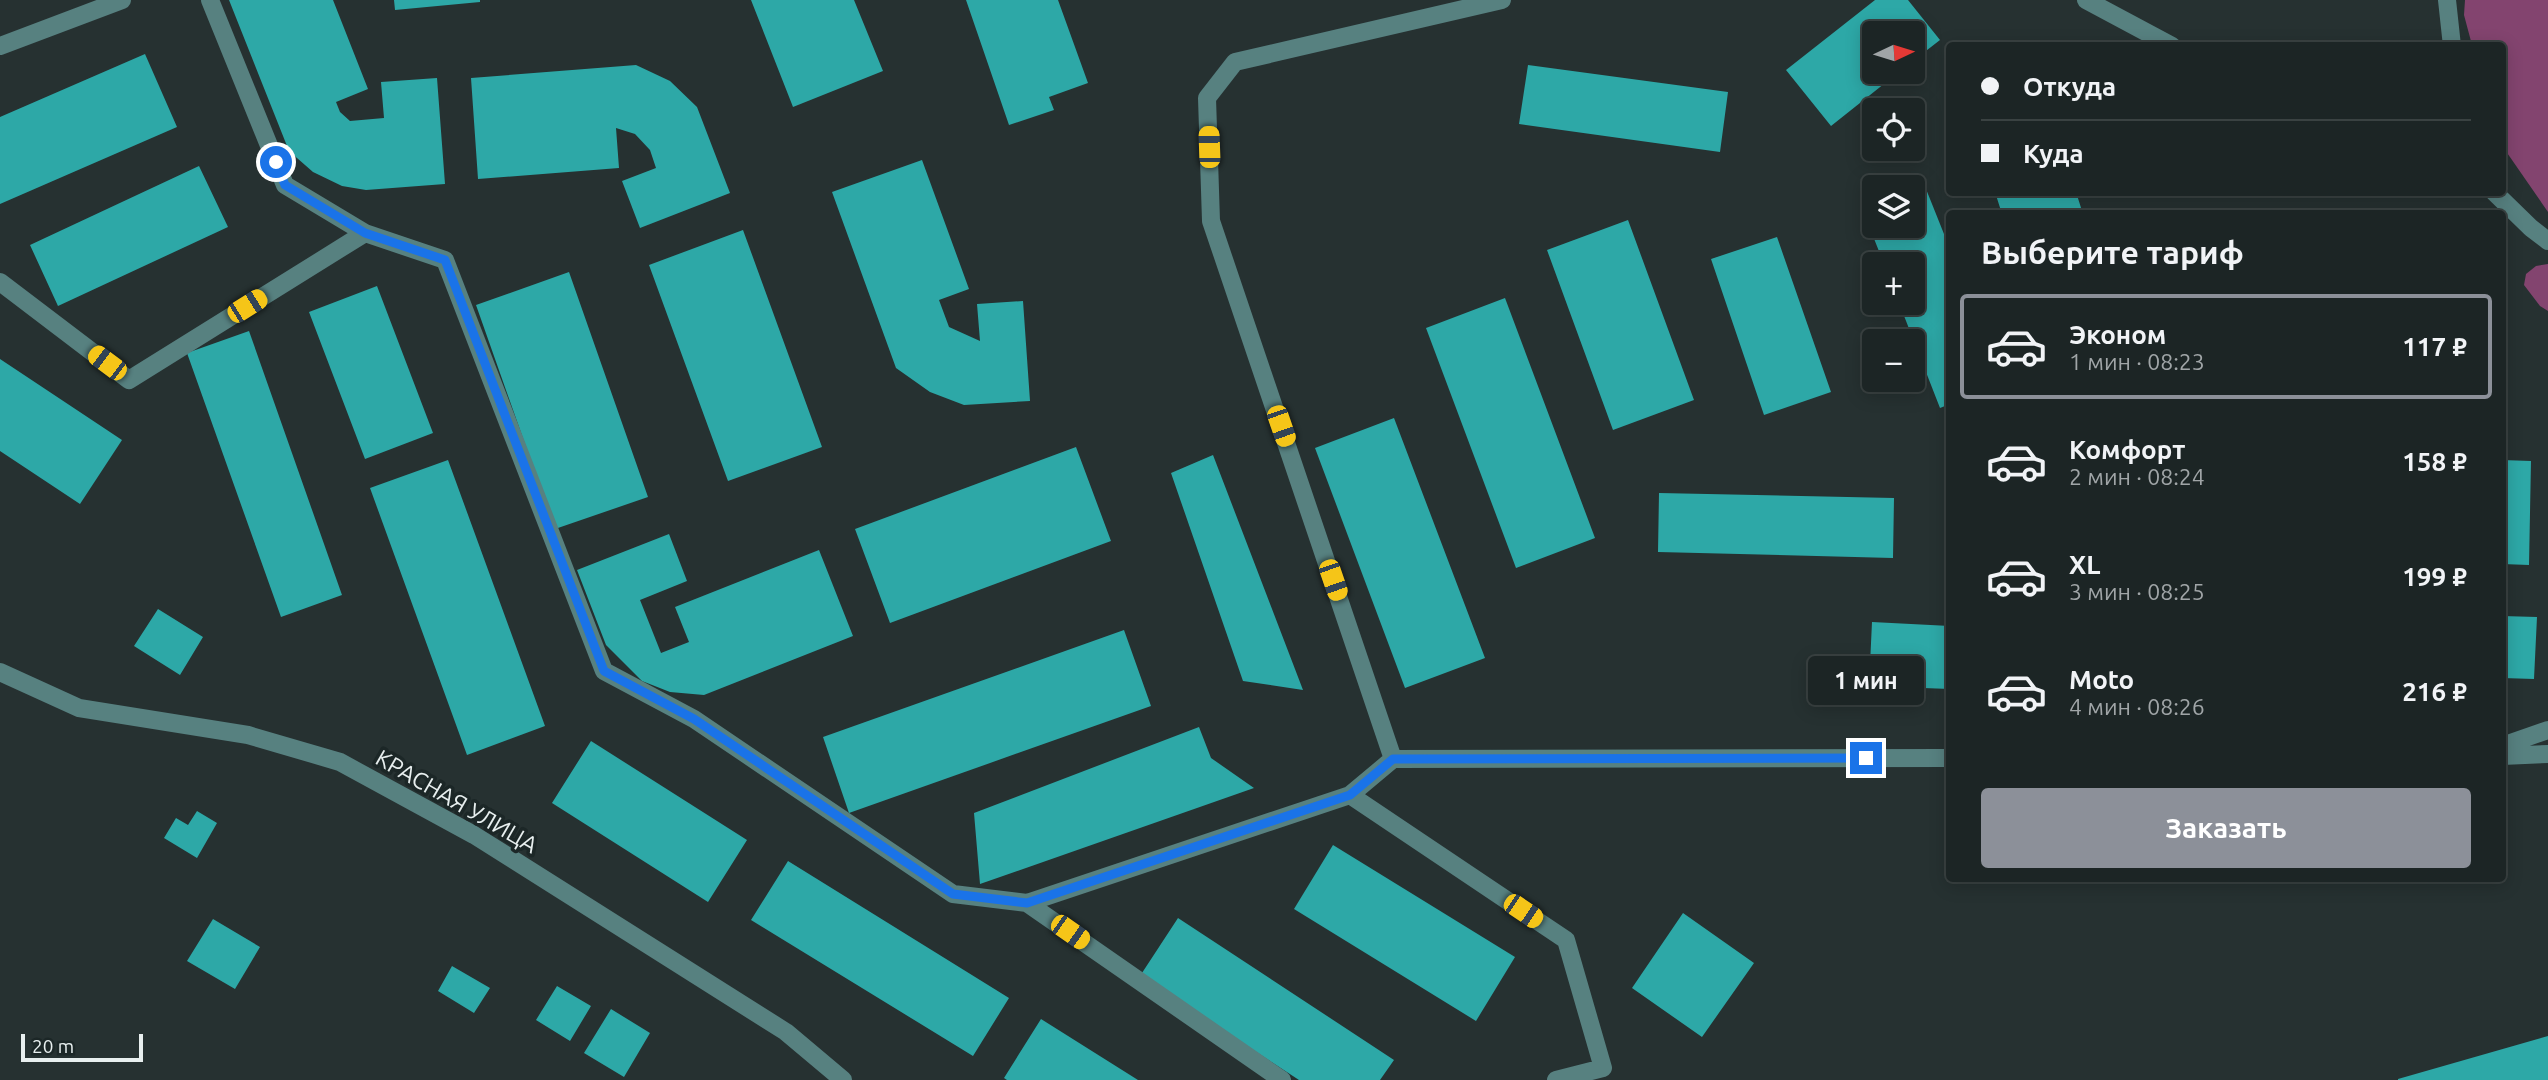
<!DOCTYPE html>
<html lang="ru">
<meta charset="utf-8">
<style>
body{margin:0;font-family:Ubuntu,sans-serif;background:#252d2d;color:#f1f3f6;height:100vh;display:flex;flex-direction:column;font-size:26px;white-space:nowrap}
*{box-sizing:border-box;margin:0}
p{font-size:23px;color:#a0a5a7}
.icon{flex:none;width:38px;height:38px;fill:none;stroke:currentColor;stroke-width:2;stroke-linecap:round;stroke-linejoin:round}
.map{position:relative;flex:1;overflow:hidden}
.details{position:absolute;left:1946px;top:210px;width:560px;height:672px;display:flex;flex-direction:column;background:#1c2525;border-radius:7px;box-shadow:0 4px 18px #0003,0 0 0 2px #3a4242}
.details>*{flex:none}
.guide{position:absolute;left:1946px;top:42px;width:560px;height:154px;border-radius:7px;box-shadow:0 4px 18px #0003,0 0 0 2px #3a4242;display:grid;align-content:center;height:154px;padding:0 35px;background:#1c2525}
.needle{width:46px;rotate:86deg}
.tools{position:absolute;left:1862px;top:21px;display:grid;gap:14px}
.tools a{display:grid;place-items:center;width:63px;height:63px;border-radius:7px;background:#1c2525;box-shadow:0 4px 18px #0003,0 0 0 2px #3a4242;font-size:35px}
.scale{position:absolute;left:21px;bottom:18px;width:122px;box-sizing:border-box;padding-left:7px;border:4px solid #e8efef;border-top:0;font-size:19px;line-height:24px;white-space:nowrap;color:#e8efef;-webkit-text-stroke:5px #1c2727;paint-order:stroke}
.end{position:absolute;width:32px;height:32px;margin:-16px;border:9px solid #1a73e8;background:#fff;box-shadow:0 0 0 4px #fff}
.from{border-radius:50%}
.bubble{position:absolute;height:49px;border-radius:7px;background:#1c2525;box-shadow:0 4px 18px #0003,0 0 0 2px #3a4242;font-size:23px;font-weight:700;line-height:49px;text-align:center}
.car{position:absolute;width:21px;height:42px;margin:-21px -10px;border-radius:9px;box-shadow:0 0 5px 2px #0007;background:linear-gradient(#f5c518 24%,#345 0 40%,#f5c518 0 76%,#345 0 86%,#f5c518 0)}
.guide b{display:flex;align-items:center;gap:24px;height:66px;font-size:26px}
.guide b+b{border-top:2px solid #3a4242}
.guide i{width:18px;height:18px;background:#f1f3f6}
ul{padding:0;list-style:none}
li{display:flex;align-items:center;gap:21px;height:105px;margin:0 14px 10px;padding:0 21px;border:4px solid transparent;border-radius:7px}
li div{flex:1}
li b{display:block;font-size:26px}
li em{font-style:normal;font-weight:700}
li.selected{border-color:#8c9099}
li>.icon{width:63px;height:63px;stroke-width:1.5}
h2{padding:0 35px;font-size:32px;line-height:84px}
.button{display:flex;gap:14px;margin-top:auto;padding:14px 35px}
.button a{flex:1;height:80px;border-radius:7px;background:#8c9099;color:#fff;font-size:28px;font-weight:700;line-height:80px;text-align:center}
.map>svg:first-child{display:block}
.forest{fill:#83446f}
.building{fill:#2da8a7}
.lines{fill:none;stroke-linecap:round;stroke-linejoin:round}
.minor{stroke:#578180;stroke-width:18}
.route{stroke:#1a73e8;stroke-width:9}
.labels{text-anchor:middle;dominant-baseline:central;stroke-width:7;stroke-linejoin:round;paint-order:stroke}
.street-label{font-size:23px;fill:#e8efef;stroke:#1c2727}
</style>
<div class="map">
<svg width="2548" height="1080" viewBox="0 0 2548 1080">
<rect width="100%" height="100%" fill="#263131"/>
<path class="forest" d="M2465 0H2548V212L2503 147 2502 46 2472 45 2464 15Z
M2548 264V311L2540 306 2524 285 2526 274 2536 266Z"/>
<path class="building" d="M229 0H333L368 89 336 102 340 112 350 121 384 118 381 82 437 78 445 184 366 190 342 186 313 172 289 151Z
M394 0H480V2L395 10Z
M751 0H854L883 71 793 107Z
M966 0H1058L1088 83 1049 97 1054 110 1009 125Z
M1875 0H1908L1940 40 1913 61V33H1874V72H1899L1831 126 1786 70Z
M145 54 177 127 0 204V117Z
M636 65 670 81 697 107 730 193 640 228 622 181 656 168 650 150 635 134 616 128 619 168 478 179 471 78Z
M1528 65 1728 92 1720 152 1519 124Z
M922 160 969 289 939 300 949 327 980 341 977 304 1023 301 1030 401 964 405 930 392 896 368 832 192Z
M199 166 228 227 58 306 30 245Z
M1922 179 1950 249V404L1940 408 1899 303H1913V264H1884L1860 203 1874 197V226H1913V187H1901Z
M1995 192H2076L2083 214H2002Z
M1628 220 1694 400 1613 430 1547 250Z
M743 230 822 447 728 481 649 265Z
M1777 237 1831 392 1764 415 1711 259Z
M569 272 648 497 555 529 476 305Z
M377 286 433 433 365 459 309 312Z
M1505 298 1595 538 1516 568 1426 328Z
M249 331 342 595 281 617 187 353Z
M0 359 122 440 80 504 0 451Z
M1394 418 1485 658 1405 688 1315 448Z
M1076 447 1111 541 890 623 855 529Z
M1213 455 1303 690 1243 681 1171 473Z
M448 460 545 726 467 755 370 488Z
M2502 460 2531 461 2529 565 2502 564Z
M1659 493 1894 498 1893 558 1658 552Z
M669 534 687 581 640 600 661 653 689 642 675 607 819 550 853 636 704 695 670 692 642 681 606 645 577 570Z
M158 609 203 637 180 675 134 646Z
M2502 616 2537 617 2534 679 2502 678Z
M1872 622 1950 626V689L1869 686Z
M1124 630 1151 706 849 813 823 737Z
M1199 727 1211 758 1254 788 980 884 974 813Z
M591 741 747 840 708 902 552 803Z
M197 811 217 823 197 858 164 838 176 818 188 825Z
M1333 845 1515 957 1476 1021 1294 909Z
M788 861 1009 998 973 1056 751 920Z
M1683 913 1754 963 1702 1037 1632 988Z
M1178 918 1394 1060 1380 1080H1299L1140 976Z
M213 919 260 947 235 989 187 961Z
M452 966 490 988 474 1013 438 991Z
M557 986 591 1006 570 1041 536 1020Z
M611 1009 650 1033 624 1077 584 1053Z
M1041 1019 1138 1080H1007L1004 1078Z
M2548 1036V1080H2398V1079Z"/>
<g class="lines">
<path class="minor" d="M210 0 285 185 365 233 445 260 604 671 694 719 953 894 1027 903 1350 795 1393 759 1211 221 1207 98 1235 62 1502 0
M2086 0 2172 46
M2447 0 2452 46
M0 46 122 0
M2494 192 2531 228 2548 241
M0 282 129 380 365 233
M0 672 79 708 248 735 340 762 474 835 786 1032 843 1080
M2502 746 2548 730
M2502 756 2548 754
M1393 759 1950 758
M1350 795 1566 940 1603 1068 1556 1080
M1027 903 1282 1080"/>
</g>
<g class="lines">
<path class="route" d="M276 162 285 185 365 233 445 260 604 671 694 719 953 894 1027 903 1350 795 1393 759 1866 758"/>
</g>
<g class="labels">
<g class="street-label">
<text transform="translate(457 801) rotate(30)">КРАСНАЯ УЛИЦА</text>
</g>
</g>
</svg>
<div class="tools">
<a><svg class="needle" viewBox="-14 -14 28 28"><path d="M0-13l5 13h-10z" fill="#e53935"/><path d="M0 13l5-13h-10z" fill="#a0a5a7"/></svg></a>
<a><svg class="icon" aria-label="locate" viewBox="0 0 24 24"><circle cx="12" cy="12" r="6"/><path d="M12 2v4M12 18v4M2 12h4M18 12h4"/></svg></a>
<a><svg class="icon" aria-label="layers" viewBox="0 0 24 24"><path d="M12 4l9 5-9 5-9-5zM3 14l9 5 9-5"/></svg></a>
<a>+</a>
<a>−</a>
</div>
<div class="scale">20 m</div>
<i class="end from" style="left:276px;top:162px"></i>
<i class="end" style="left:1866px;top:758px"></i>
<div class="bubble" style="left:1808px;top:656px;width:116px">1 мин</div>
<i class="car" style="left:1209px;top:147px;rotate:358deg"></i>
<i class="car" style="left:247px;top:306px;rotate:58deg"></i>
<i class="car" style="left:107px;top:363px;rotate:307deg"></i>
<i class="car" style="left:1281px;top:426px;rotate:161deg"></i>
<i class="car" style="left:1333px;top:580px;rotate:161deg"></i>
<i class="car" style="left:1523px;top:911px;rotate:124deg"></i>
<i class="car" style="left:1070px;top:932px;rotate:125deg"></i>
<div class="guide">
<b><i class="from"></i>Откуда</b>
<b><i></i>Куда</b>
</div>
<section class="details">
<h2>Выберите тариф</h2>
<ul>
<li class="selected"><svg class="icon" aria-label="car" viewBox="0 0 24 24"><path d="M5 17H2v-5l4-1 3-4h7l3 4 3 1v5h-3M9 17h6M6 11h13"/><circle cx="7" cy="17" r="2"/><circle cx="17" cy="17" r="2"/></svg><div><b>Эконом</b><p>1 мин · 08:23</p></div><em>117 ₽</em></li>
<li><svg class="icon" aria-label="car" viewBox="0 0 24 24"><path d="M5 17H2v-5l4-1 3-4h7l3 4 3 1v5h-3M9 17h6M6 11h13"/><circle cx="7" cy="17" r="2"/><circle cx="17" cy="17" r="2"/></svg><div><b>Комфорт</b><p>2 мин · 08:24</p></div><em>158 ₽</em></li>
<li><svg class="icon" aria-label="car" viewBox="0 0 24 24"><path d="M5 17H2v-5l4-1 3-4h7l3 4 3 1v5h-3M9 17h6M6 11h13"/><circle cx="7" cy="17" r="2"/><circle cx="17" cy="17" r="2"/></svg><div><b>XL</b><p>3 мин · 08:25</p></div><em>199 ₽</em></li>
<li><svg class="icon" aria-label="car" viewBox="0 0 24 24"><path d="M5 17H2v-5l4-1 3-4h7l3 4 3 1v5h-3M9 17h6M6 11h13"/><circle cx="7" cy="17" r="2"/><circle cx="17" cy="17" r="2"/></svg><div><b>Moto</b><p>4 мин · 08:26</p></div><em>216 ₽</em></li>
</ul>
<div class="button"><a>Заказать</a></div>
</section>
</div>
